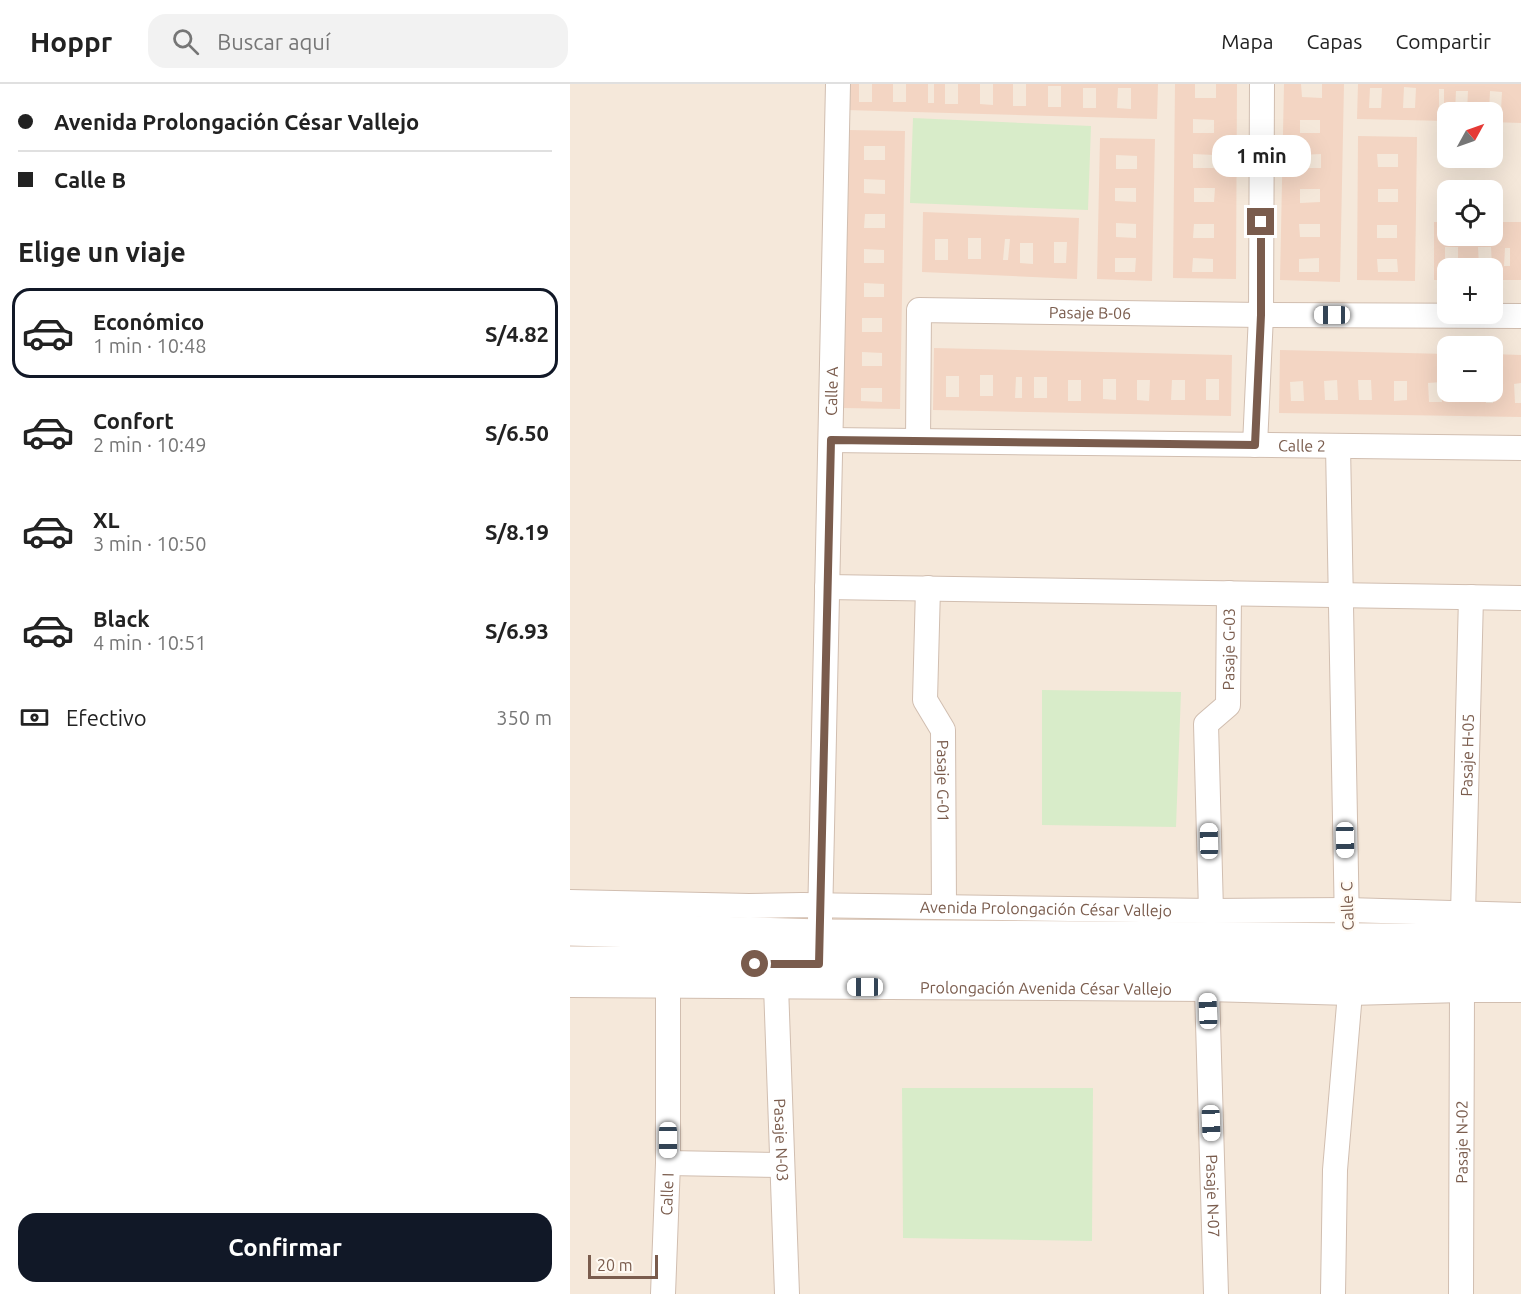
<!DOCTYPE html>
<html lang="es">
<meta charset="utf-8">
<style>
body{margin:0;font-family:Ubuntu,sans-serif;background:#f2f2f2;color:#222;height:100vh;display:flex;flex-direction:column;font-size:22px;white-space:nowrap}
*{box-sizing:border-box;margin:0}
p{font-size:20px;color:#767676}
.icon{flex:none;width:33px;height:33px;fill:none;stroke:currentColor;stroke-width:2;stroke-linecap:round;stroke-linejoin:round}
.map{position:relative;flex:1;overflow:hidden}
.sheet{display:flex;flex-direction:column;background:#fff;width:570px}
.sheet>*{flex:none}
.banner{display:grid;align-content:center;height:132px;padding:0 18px;background:#fff}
.needle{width:39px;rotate:50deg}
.fabs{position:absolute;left:867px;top:18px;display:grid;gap:12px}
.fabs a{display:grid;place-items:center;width:66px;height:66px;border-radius:12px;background:#fff;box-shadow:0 6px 24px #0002;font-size:30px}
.scale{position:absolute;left:18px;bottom:15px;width:70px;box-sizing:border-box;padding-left:6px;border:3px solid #7a5c4d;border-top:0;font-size:16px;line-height:21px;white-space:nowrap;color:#7a5c4d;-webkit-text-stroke:4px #fffaf3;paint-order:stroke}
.end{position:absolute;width:27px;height:27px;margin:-14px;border:8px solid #7a5c4d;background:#fff;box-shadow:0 0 0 3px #fff}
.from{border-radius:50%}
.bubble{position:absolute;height:42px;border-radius:18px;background:#fff;box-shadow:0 6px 24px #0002;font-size:20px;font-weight:700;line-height:42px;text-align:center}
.car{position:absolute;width:18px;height:36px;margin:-18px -9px;border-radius:8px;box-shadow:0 0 4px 2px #0007;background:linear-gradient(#fff 24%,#345 0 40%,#fff 0 76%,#345 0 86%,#fff 0)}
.banner b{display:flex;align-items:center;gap:21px;height:57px;font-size:22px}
.banner b+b{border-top:2px solid #e0e0e0}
.banner i{width:15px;height:15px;background:#222}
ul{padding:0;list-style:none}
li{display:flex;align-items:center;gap:18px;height:90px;margin:0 12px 9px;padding:0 6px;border:3px solid transparent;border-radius:18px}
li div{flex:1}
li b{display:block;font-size:22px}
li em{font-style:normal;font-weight:700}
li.current{border-color:#111827}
li>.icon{width:54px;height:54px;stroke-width:1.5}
h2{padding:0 18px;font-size:27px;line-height:72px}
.pay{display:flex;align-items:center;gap:15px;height:66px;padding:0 18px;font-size:22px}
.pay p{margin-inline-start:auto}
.primary-button{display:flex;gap:12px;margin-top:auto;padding:12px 18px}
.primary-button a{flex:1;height:69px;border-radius:18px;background:#111827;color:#fff;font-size:24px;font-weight:700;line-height:69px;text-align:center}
header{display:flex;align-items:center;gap:36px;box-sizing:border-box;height:84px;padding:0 30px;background:#fff;border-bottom:2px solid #e0e0e0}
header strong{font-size:28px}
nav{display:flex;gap:33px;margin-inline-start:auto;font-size:21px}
.search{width:420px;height:54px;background:#f2f2f2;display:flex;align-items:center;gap:15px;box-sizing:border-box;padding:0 21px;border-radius:18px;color:#767676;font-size:22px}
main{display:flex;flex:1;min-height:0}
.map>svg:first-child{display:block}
.residential{fill:#f5e8da;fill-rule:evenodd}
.green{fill:#d8ecc9}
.building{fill:#f3d5c3;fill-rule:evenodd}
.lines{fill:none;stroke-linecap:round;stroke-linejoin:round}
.street-casing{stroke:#d1beb0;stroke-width:26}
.secondary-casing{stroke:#d6c0b0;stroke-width:35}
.street{stroke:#fff;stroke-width:24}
.secondary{stroke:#fff;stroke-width:33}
.route{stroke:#7a5c4d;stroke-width:8}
.labels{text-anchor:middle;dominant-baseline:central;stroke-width:4.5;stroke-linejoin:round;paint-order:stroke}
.street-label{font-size:16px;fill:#7a5c4d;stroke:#fffaf3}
</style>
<header>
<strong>Hoppr</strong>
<div class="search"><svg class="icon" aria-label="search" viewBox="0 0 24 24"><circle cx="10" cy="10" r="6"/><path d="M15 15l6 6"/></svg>Buscar aquí</div>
<nav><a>Mapa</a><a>Capas</a><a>Compartir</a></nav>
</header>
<main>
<section class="sheet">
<div class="banner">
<b><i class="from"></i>Avenida Prolongación César Vallejo</b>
<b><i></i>Calle B</b>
</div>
<h2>Elige un viaje</h2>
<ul>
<li class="current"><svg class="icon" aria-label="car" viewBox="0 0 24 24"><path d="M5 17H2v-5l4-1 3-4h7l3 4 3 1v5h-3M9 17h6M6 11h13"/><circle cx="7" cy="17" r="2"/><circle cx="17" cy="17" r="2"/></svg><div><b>Económico</b><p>1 min · 10:48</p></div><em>S/4.82</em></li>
<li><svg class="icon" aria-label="car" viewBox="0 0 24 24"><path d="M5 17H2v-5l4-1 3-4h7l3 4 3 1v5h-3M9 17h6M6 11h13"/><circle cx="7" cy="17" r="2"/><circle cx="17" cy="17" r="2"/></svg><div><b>Confort</b><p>2 min · 10:49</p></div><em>S/6.50</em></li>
<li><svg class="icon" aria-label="car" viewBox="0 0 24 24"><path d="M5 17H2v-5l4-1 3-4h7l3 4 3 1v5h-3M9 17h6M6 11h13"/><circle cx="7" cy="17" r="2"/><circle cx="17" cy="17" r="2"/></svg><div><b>XL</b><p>3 min · 10:50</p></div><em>S/8.19</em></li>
<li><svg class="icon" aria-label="car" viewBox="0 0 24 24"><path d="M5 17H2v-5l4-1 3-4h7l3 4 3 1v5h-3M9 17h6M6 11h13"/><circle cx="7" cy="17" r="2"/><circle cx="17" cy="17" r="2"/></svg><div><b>Black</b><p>4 min · 10:51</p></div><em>S/6.93</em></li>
</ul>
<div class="pay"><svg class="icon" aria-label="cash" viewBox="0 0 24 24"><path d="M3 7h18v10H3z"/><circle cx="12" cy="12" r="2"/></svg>Efectivo<p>350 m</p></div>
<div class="primary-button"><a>Confirmar</a></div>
</section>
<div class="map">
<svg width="951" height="1210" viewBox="0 0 951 1210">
<rect width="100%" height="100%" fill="#fdf6ec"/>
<path class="residential" d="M0 0H951V1210H0ZM878 28H922V74H878ZM878 106H922V152H878ZM878 184H922V230H878ZM878 262H922V308H878Z"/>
<path class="green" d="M343 34 521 42 518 126 340 119Z
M472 606 611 608 606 743 472 741Z
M332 1004H523L522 1157 333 1154Z"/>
<path class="building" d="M277 0H289V18H302V0H323V18H336V0H358V19H364V0H375V20H388V0H410V20L423 21V0H443V22H456V0H588L587 35 276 26ZM478 2H491V23H478ZM513 4H526V24H513ZM548 4H561V25L547 24Z
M605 0H625V14H646V0H667L666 195 603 194ZM623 35 644 36V49H623ZM623 70 644 71V84H623ZM624 104H645L644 118H624ZM624 140H644V154H623ZM623 174 643 175V188H622Z
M714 0H731L732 13 752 14V0H774L770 198 710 196ZM730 36H750V49H730ZM751 70V84H730V71ZM730 105H750V118L730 119ZM729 140H750V153H730ZM749 174V188H729V175Z
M788 0H951V39L922 38V27H931L932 8 920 7 919 28H897L898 7H886L885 28H878V37L787 35ZM834 3 846 4 845 24H833ZM800 4H812L811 24H799ZM869 5H874V25H869Z
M278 46 335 47 330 325 273 324ZM294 62H315V76H294ZM294 95 315 96V110L294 109ZM295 130H315V144H294ZM294 165 314 166V179H294ZM294 199 314 200V213H294ZM292 234H312V248H292ZM292 268 312 269V282H292ZM291 304H312V318L291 317Z
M788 52 847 53 845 197 787 196ZM807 70H828V83H808ZM808 105H828V118H808ZM807 141H827V154H807ZM807 175H827L828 188H808Z
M530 54 585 55 582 197 527 195ZM546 71 567 72V85H546ZM545 104H566V118L545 117ZM546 139 566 140V154L546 153ZM545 174H566L565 188H545Z
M353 128 509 134 507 195 352 188ZM398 154H411V175H398ZM365 155H378V176H365ZM435 155H440L438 176H433ZM484 158H497L496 179H484ZM450 159H463V180L450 179Z
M864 138H878V152H922V138H951V196H922V184H878V196H864ZM875 163H888V182H875ZM908 163H921L922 182H909ZM935 164H940V182H934Z
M364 264 662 271 661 332 363 326ZM410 291H423V312H410ZM376 292H389V313H376ZM446 293H452V314H445ZM464 293H477V314H464ZM533 295H546V316L533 315ZM636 295H649V316H636ZM498 296H511V317H498ZM567 296H580L579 317 567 316ZM602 296H615V316H601Z
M710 266 878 270V308H894V318H908L907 308H915L916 319H923L922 270 951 271V299L944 300 945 319H951V333L709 329ZM767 296 768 316H755L754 297ZM788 296H801L802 316H789ZM733 297 734 317H721L720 298ZM824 297H837V316L824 317ZM871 298 872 318H859L858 299Z"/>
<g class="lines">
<g class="street-casing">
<g id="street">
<path id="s1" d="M261 356 951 364"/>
<path id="s2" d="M348 357 349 226 691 231 951 232"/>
<path d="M685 361 691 231 692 0"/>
<path d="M768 362 777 842"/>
<path d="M257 503 951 514"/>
<path id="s3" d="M358 504 355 616 373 646 374 823"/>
<path id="s4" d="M0 818 179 822 232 821 641 827 777 826 951 831"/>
<path id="s5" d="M641 827 636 640 658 621 659 509"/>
<path id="s6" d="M893 830 901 513"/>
<path id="s7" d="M250 837 268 0"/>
<path id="s8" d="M0 901 637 905 780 909 892 906H951"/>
<path id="s9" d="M206 902 217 1210"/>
<path id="s10" d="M637 905 646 1210"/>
<path d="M98 1079 212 1081"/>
<path id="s11" d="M93 1210 98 1079V902"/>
<path d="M763 1210 765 1086 780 909V892"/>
<path id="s12" d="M891 1210 892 906"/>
</g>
</g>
<g class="secondary-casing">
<path id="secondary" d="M0 845 250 852 951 857
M0 879 951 888"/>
</g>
<use href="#street" class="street"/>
<use href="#secondary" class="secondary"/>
</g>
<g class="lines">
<path class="route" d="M185 880H249L261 356 685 361 691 231V138"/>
</g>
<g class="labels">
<g class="street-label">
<text stroke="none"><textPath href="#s2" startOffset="302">Pasaje B-06</textPath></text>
<text stroke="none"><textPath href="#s7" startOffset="530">Calle A</textPath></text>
<text stroke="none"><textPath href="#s1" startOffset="471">Calle 2</textPath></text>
<text stroke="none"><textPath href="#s5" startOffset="272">Pasaje G-03</textPath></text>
<text stroke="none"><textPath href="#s6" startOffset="159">Pasaje H-05</textPath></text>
<text stroke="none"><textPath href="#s3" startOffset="198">Pasaje G-01</textPath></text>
<text transform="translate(777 822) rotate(-92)">Calle C</text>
<text stroke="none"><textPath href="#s4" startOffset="476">Avenida Prolongación César Vallejo</textPath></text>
<text stroke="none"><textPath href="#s8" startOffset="476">Prolongación Avenida César Vallejo</textPath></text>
<text stroke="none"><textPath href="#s9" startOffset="154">Pasaje N-03</textPath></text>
<text stroke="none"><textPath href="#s12" startOffset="152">Pasaje N-02</textPath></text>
<text stroke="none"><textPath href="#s11" startOffset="100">Calle I</textPath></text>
<text stroke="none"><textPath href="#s10" startOffset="207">Pasaje N-07</textPath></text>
</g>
</g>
</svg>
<div class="fabs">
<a><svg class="needle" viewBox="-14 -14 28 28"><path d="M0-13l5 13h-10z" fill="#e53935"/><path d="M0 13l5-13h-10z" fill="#767676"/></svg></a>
<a><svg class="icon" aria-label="locate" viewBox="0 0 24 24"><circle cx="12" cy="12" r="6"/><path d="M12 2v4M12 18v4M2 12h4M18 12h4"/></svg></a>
<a>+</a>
<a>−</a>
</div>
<div class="scale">20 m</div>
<i class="end from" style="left:185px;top:880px"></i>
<i class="end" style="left:691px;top:138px"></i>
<div class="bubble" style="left:642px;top:51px;width:99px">1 min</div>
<i class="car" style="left:762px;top:231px;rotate:270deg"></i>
<i class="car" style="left:775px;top:756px;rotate:179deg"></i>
<i class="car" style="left:639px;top:757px;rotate:359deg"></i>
<i class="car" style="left:295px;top:903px;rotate:270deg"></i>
<i class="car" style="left:638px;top:927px;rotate:358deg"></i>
<i class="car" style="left:641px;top:1039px;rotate:178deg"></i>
<i class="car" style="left:98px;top:1056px;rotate:180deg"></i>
</div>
</main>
